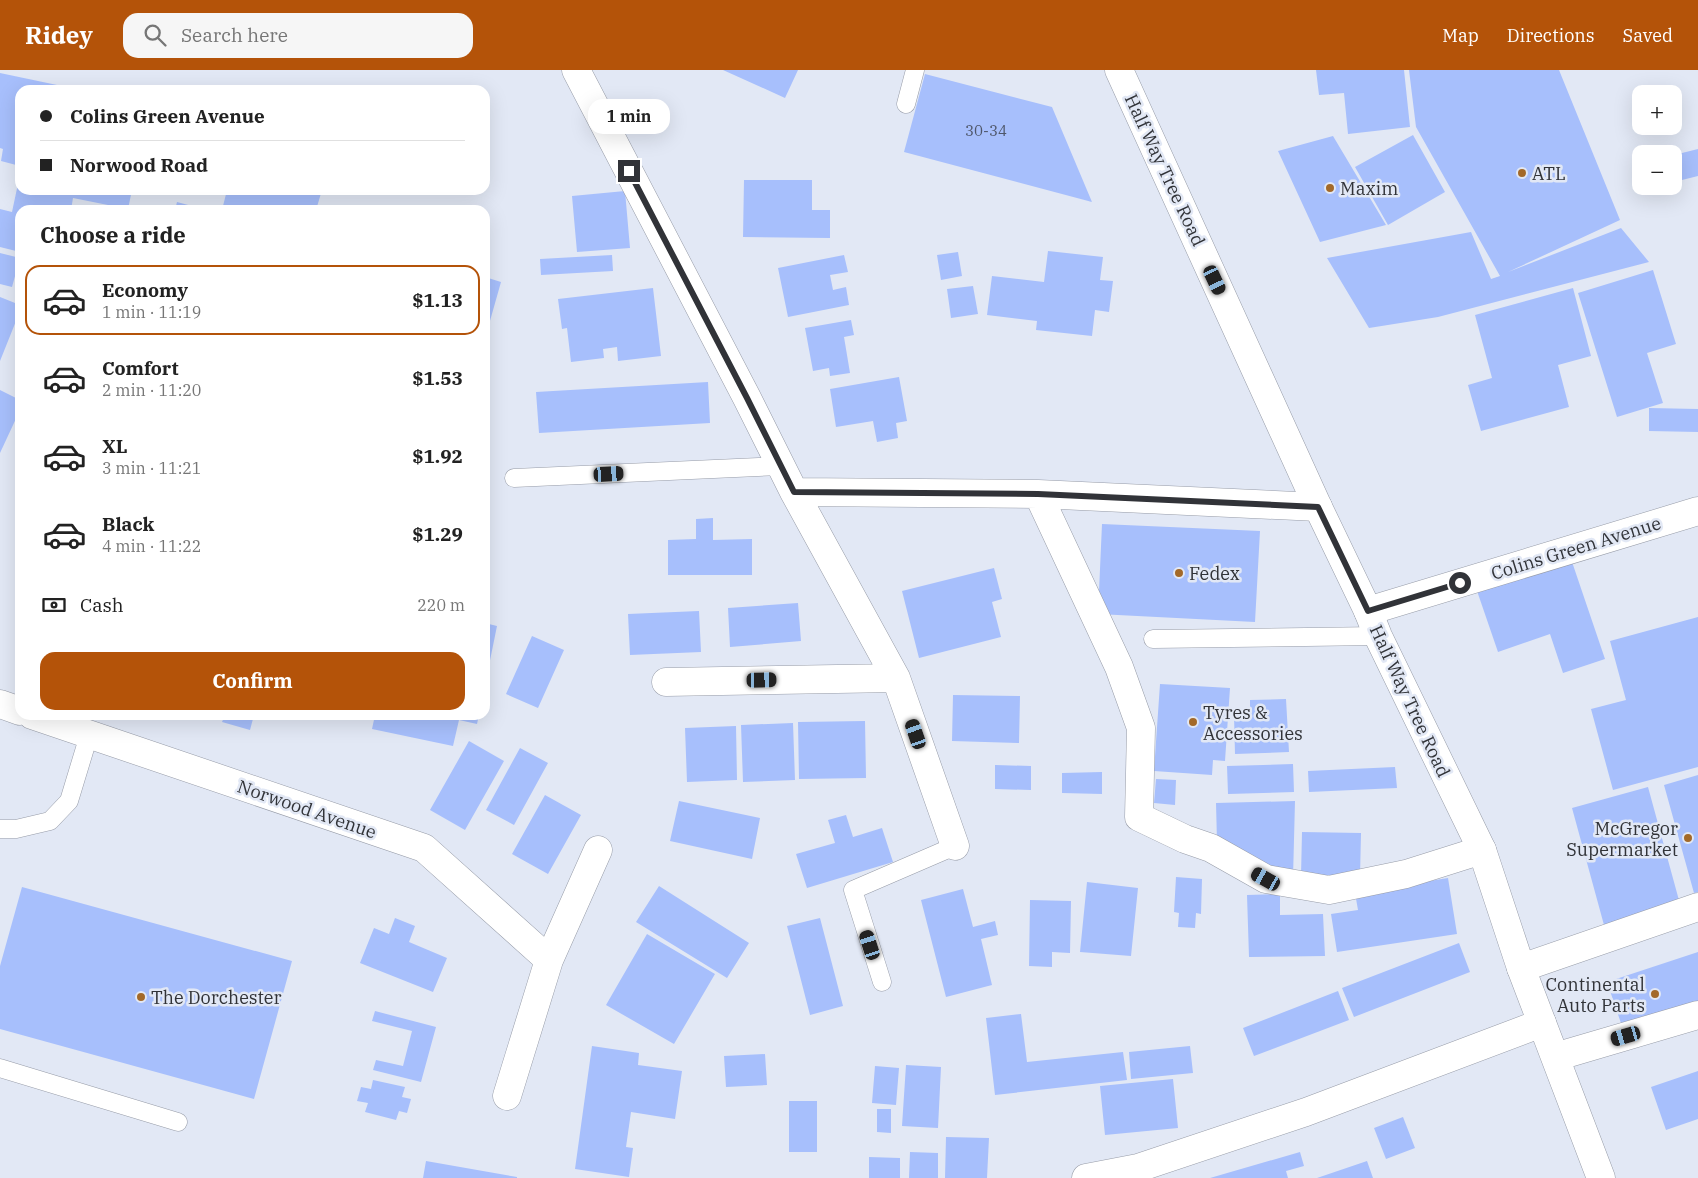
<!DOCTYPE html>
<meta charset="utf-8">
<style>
body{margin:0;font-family:"IBM Plex Serif",serif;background:#f6f6f6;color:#222;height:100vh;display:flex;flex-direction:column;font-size:19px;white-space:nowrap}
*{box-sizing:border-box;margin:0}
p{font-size:16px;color:#767676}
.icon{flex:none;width:28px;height:28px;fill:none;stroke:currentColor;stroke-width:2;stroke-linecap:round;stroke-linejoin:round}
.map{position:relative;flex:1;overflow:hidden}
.side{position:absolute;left:15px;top:135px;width:475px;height:515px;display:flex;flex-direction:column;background:#fff;border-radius:15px;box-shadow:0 5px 20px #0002}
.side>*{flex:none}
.top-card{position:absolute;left:15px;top:15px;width:475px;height:110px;border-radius:15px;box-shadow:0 5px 20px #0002;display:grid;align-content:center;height:110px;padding:0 25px;background:#fff}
.buttons{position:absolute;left:1632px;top:15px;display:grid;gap:10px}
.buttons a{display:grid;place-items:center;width:50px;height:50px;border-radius:10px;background:#fff;box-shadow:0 5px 20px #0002;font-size:25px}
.end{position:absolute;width:22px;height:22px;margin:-11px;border:6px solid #313338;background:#fff;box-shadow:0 0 0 2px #fff}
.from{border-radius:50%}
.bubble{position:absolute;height:35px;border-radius:15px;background:#fff;box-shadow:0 5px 20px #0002;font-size:16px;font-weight:700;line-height:35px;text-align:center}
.car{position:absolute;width:15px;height:30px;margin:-15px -8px;border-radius:6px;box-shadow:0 0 4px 1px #0007;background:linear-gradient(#222 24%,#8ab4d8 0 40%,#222 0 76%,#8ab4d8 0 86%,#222 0)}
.top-card b{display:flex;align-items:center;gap:18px;height:48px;font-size:19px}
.top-card b+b{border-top:1px solid #e0e0e0}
.top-card i{width:12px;height:12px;background:#222}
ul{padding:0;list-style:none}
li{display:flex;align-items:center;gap:15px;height:70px;margin:0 10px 8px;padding:0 15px;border:2px solid transparent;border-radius:15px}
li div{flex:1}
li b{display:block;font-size:19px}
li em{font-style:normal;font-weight:700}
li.active{border-color:#b45309}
li>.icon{width:45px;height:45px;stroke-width:1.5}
h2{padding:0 25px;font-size:22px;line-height:60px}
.pay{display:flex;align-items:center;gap:12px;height:55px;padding:0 25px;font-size:19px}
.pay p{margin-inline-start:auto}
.primary-button{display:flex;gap:10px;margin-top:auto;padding:10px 25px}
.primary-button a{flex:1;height:58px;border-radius:15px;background:#b45309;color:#fff;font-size:20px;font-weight:700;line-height:58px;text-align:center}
header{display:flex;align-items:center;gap:30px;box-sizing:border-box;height:70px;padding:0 25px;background:#b45309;color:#fff}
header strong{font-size:24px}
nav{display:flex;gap:28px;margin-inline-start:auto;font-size:18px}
.search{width:350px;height:45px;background:#f6f6f6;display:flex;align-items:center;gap:12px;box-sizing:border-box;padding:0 18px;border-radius:15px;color:#767676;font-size:19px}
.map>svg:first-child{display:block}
.building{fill:#a7bffc}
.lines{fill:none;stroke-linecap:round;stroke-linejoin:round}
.lane-casing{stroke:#979ca8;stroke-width:19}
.street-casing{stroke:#979ca8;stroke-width:29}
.secondary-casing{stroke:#979ca8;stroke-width:29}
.lane{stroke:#fff;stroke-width:18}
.street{stroke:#fff;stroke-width:28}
.secondary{stroke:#fff;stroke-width:28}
.route{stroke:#313338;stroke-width:6}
.poi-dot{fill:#a36929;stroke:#e2e8f5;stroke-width:2}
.labels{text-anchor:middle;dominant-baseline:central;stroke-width:5;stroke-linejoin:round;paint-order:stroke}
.number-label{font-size:15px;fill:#4e5669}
.street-label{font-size:18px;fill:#313338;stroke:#e2e8f5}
.poi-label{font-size:18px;fill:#313338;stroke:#e2e8f5;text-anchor:start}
</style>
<header>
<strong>Ridey</strong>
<div class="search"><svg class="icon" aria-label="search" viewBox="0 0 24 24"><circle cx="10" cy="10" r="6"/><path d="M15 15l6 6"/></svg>Search here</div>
<nav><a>Map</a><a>Directions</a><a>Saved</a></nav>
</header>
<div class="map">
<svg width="1698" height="1108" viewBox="0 0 1698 1108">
<rect width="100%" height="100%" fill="#e2e8f5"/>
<path class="building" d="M723 0H798L785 28Z
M1316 0H1404L1410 57 1348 64 1344 23 1319 25Z
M1409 0H1559L1620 150 1508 202 1621 158 1649 192 1438 247 1369 258 1327 188 1471 162 1491 209 1500 206 1416 57Z
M0 3 76 19 20 20V96L1 91 3 79 0 78Z
M925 4 1052 37 1092 132 904 82Z
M1413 65 1445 122 1388 155 1355 97Z
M1333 66 1386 155 1320 172 1278 81Z
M1698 79V106L1674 112V85Z
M19 109 20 120H132L128 139 73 128 71 140H20V182L0 177V139L12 142Z
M744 110H812V140H830V168L743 167Z
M227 120H322L316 140H222Z
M625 121 630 178 577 182 572 126Z
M177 132 203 139V140H175Z
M1048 181 1103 187 1100 210 1113 211 1109 242 1095 240 1092 266 1036 260 1037 251 987 245 992 206 1044 212Z
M958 182 962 206 941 210 937 185Z
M0 183 20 188 12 217 0 214Z
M612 185 613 201 541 205 540 189Z
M844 185 848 202 830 205 833 220 846 217 849 235 788 247 778 198Z
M1653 200 1676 274 1647 283 1663 333 1617 347 1578 223Z
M485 207 501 212 486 265H485Z
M973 216 978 244 951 248 947 219Z
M653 218 661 286 618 291 617 277 603 279 604 288 571 292 567 258 562 259 558 229Z
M1573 218 1591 286 1558 295 1569 337 1481 361 1468 315 1492 308 1475 245Z
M0 227 20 235V241L0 291Z
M851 250 854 265 844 267 850 303 830 306 829 298 813 301 805 258Z
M899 307 907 351 896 353 898 368 877 372 873 351 836 357 830 319Z
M708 312 710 353 539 363 536 322Z
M0 320 20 330V340L0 383Z
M1649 338 1698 339V362L1649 361Z
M713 448V470L752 469V505H668V470L696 469V449Z
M1102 454 1260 461 1255 552 1098 544Z
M1570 486 1605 589 1563 603 1550 564 1498 582 1476 518Z
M485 491H487V538H485Z
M994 498 1002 529 992 532 1001 567 919 588 902 521Z
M798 533 801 571 730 577 728 538Z
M699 541 701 582 630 585 628 544Z
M1698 547V697L1613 720 1591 639 1626 630 1610 571Z
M485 553 497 556 486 610H485Z
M532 566 564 580 538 638 506 624Z
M1160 614 1230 618 1225 691 1213 690 1212 705 1154 701Z
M953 625 1020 626 1019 673 952 671Z
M1286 629 1289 682 1235 684 1234 645 1250 644V630Z
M225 645H254L250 660 222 652Z
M375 645H479L477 654 459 650 453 676 372 659Z
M865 651 866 708 799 709 798 652Z
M793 653 795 710 743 712 741 655Z
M736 656 737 710 687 712 685 658Z
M469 671 504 691 465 760 430 740Z
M520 678 548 693 514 755 486 740Z
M1293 694 1294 722 1228 724 1227 696Z
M995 695 1031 696V720L995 719Z
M1395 697 1397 718 1309 722 1308 701Z
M1102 702V724L1062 723V703Z
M1698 705V822L1694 823 1664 715Z
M1156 709 1176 710 1175 735 1154 733Z
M1648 717 1680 834 1604 855 1572 738Z
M545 725 581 745 548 804 512 784Z
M679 731 760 748 752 789 670 771Z
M1295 731 1293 808 1217 772 1216 733Z
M846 745 853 767 882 758 893 792 807 818 796 784 835 773 828 750Z
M1302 762 1361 763 1360 807 1301 806Z
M1176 807 1202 809 1201 844 1196 843 1195 858 1178 857 1179 843 1174 842Z
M1448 808 1457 864 1337 882 1331 844 1358 840 1355 823Z
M1087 812 1138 818 1131 886 1080 882Z
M659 816 749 873 727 908 636 852Z
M22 817 292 891 254 1029 0 959V896Z
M963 819 973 857 995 851 998 865 981 869 992 915 946 927 921 830Z
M1280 824V845L1323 844 1325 886 1249 887 1247 825Z
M1030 830 1071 831 1070 883 1052 882V897L1029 896Z
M395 848 415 856 409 872 447 888 433 922 360 893 374 858 389 864Z
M820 848 843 936 810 945 787 856Z
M647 864 715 904 674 974 606 935Z
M1459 873 1470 902 1354 947 1342 918Z
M1698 882V937L1624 962 1607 912Z
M1338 921 1349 950 1254 986 1243 958Z
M375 941 436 957 421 1012 373 1000 376 990 403 996 412 961 372 951Z
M1021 944 1027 992 1123 982 1127 1010 995 1025 986 948Z
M592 976 639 983 638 995 682 1001 675 1049 631 1042 626 1077 633 1078 629 1107 575 1099Z
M1190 976 1193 1003 1131 1009 1129 982Z
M765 984 767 1015 726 1017 724 986Z
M906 995 941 997 938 1058 902 1056Z
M875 996 899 998 896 1035 872 1033Z
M1698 1001V1049L1666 1060 1651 1017Z
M1173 1009 1178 1058 1105 1065 1100 1016Z
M373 1010 405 1017 402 1027 411 1029 407 1043 399 1041 396 1050 365 1042 368 1033 357 1031 361 1017 371 1019Z
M789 1031H817V1082H789Z
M877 1039H891V1063L877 1062Z
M1403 1047 1415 1078 1386 1089 1374 1058Z
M946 1067 989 1068 987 1108H945Z
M910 1082 938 1083V1108H909Z
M1300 1082 1304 1096 1286 1101 1288 1108H1210Z
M869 1087 900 1088V1108H869Z
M426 1091 517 1107V1108H423Z
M1367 1091 1373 1108H1317Z"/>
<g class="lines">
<g class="lane-casing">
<path id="lane" d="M906 34 915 0
M514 408 781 396
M1153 569 1378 566
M0 759H16L50 751 69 731 89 665
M882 912 853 820 955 776
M0 998 178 1052"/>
</g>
<g class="street-casing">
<path id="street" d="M576 0 747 328 794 422 896 608 955 776
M794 422 1038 424 1318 437
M1038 424 1119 597 1141 658 1139 747 1185 769 1211 778 1266 809 1329 820 1406 804 1482 780
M1368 541 1698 441
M666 612 896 608
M0 634 20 641
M32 645 424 778 549 890
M1521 898 1698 837
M507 1026 549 890 598 780
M1086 1108 1138 1098 1306 1042 1542 953"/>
</g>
<g class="secondary-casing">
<path id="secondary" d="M1119 0 1318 437 1368 541 1378 566 1482 780 1521 898 1601 1108
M1555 987 1698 945"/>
</g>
<use href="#lane" class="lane"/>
<use href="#street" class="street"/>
<use href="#secondary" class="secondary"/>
</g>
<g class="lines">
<path class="route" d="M629 101 747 328 794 422 1038 424 1318 437 1368 541 1460 513"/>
</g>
<g class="poi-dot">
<circle cx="1522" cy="103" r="5"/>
<circle cx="1330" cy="118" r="5"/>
<circle cx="1179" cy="503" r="5"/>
<circle cx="1193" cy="652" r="5"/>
<circle cx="1688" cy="768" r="5"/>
<circle cx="1655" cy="924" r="5"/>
<circle cx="141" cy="927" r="5"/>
</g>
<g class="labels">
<g class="number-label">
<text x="986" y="60">30-34</text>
</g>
<g class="street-label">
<text transform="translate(1165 100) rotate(65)">Half Way Tree Road</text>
<text transform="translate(1576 478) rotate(-17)">Colins Green Avenue</text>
<text transform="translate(1410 631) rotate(65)">Half Way Tree Road</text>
<text transform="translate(307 739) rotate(19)">Norwood Avenue</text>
</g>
<g class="poi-label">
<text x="1532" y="103">ATL</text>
<text x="1340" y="118">Maxim</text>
<text x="1189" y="503">Fedex</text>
<text x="1203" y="642">Tyres &amp;<tspan x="1203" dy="21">Accessories</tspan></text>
<text x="1678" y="758" text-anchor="end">McGregor<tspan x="1678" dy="21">Supermarket</tspan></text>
<text x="1645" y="914" text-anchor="end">Continental<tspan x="1645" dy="21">Auto Parts</tspan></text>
<text x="151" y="927">The Dorchester</text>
</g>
</g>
</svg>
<div class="buttons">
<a>+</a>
<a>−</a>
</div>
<i class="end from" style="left:1460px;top:513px"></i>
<i class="end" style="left:629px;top:101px"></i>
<div class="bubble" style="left:588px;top:29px;width:82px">1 min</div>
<i class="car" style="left:1215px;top:210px;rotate:155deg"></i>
<i class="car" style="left:609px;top:404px;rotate:87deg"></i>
<i class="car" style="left:762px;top:610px;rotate:89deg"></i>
<i class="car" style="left:916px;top:664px;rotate:341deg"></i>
<i class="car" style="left:1266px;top:809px;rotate:299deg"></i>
<i class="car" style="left:870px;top:875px;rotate:342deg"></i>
<i class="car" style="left:1626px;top:966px;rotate:254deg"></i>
<div class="top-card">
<b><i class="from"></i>Colins Green Avenue</b>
<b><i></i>Norwood Road</b>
</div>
<section class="side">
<h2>Choose a ride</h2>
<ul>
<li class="active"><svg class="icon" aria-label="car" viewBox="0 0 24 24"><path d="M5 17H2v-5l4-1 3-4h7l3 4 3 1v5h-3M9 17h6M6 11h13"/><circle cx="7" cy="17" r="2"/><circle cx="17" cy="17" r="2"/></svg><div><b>Economy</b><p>1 min · 11:19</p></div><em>$1.13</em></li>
<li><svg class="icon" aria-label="car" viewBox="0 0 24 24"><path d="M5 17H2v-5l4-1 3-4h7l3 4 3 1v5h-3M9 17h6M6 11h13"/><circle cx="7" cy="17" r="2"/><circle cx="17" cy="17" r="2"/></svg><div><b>Comfort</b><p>2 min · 11:20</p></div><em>$1.53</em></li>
<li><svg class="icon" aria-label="car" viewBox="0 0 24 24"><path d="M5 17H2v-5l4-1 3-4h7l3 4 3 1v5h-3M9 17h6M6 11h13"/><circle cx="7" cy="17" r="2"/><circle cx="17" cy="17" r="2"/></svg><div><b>XL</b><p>3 min · 11:21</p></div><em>$1.92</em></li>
<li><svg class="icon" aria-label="car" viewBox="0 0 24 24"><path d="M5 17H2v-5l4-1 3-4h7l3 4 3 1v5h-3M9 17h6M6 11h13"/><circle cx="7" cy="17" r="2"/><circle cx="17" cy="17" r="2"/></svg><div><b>Black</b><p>4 min · 11:22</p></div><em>$1.29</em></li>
</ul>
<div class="pay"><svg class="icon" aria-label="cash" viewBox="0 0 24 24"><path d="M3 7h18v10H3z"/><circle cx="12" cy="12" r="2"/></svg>Cash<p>220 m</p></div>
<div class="primary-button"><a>Confirm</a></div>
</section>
</div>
